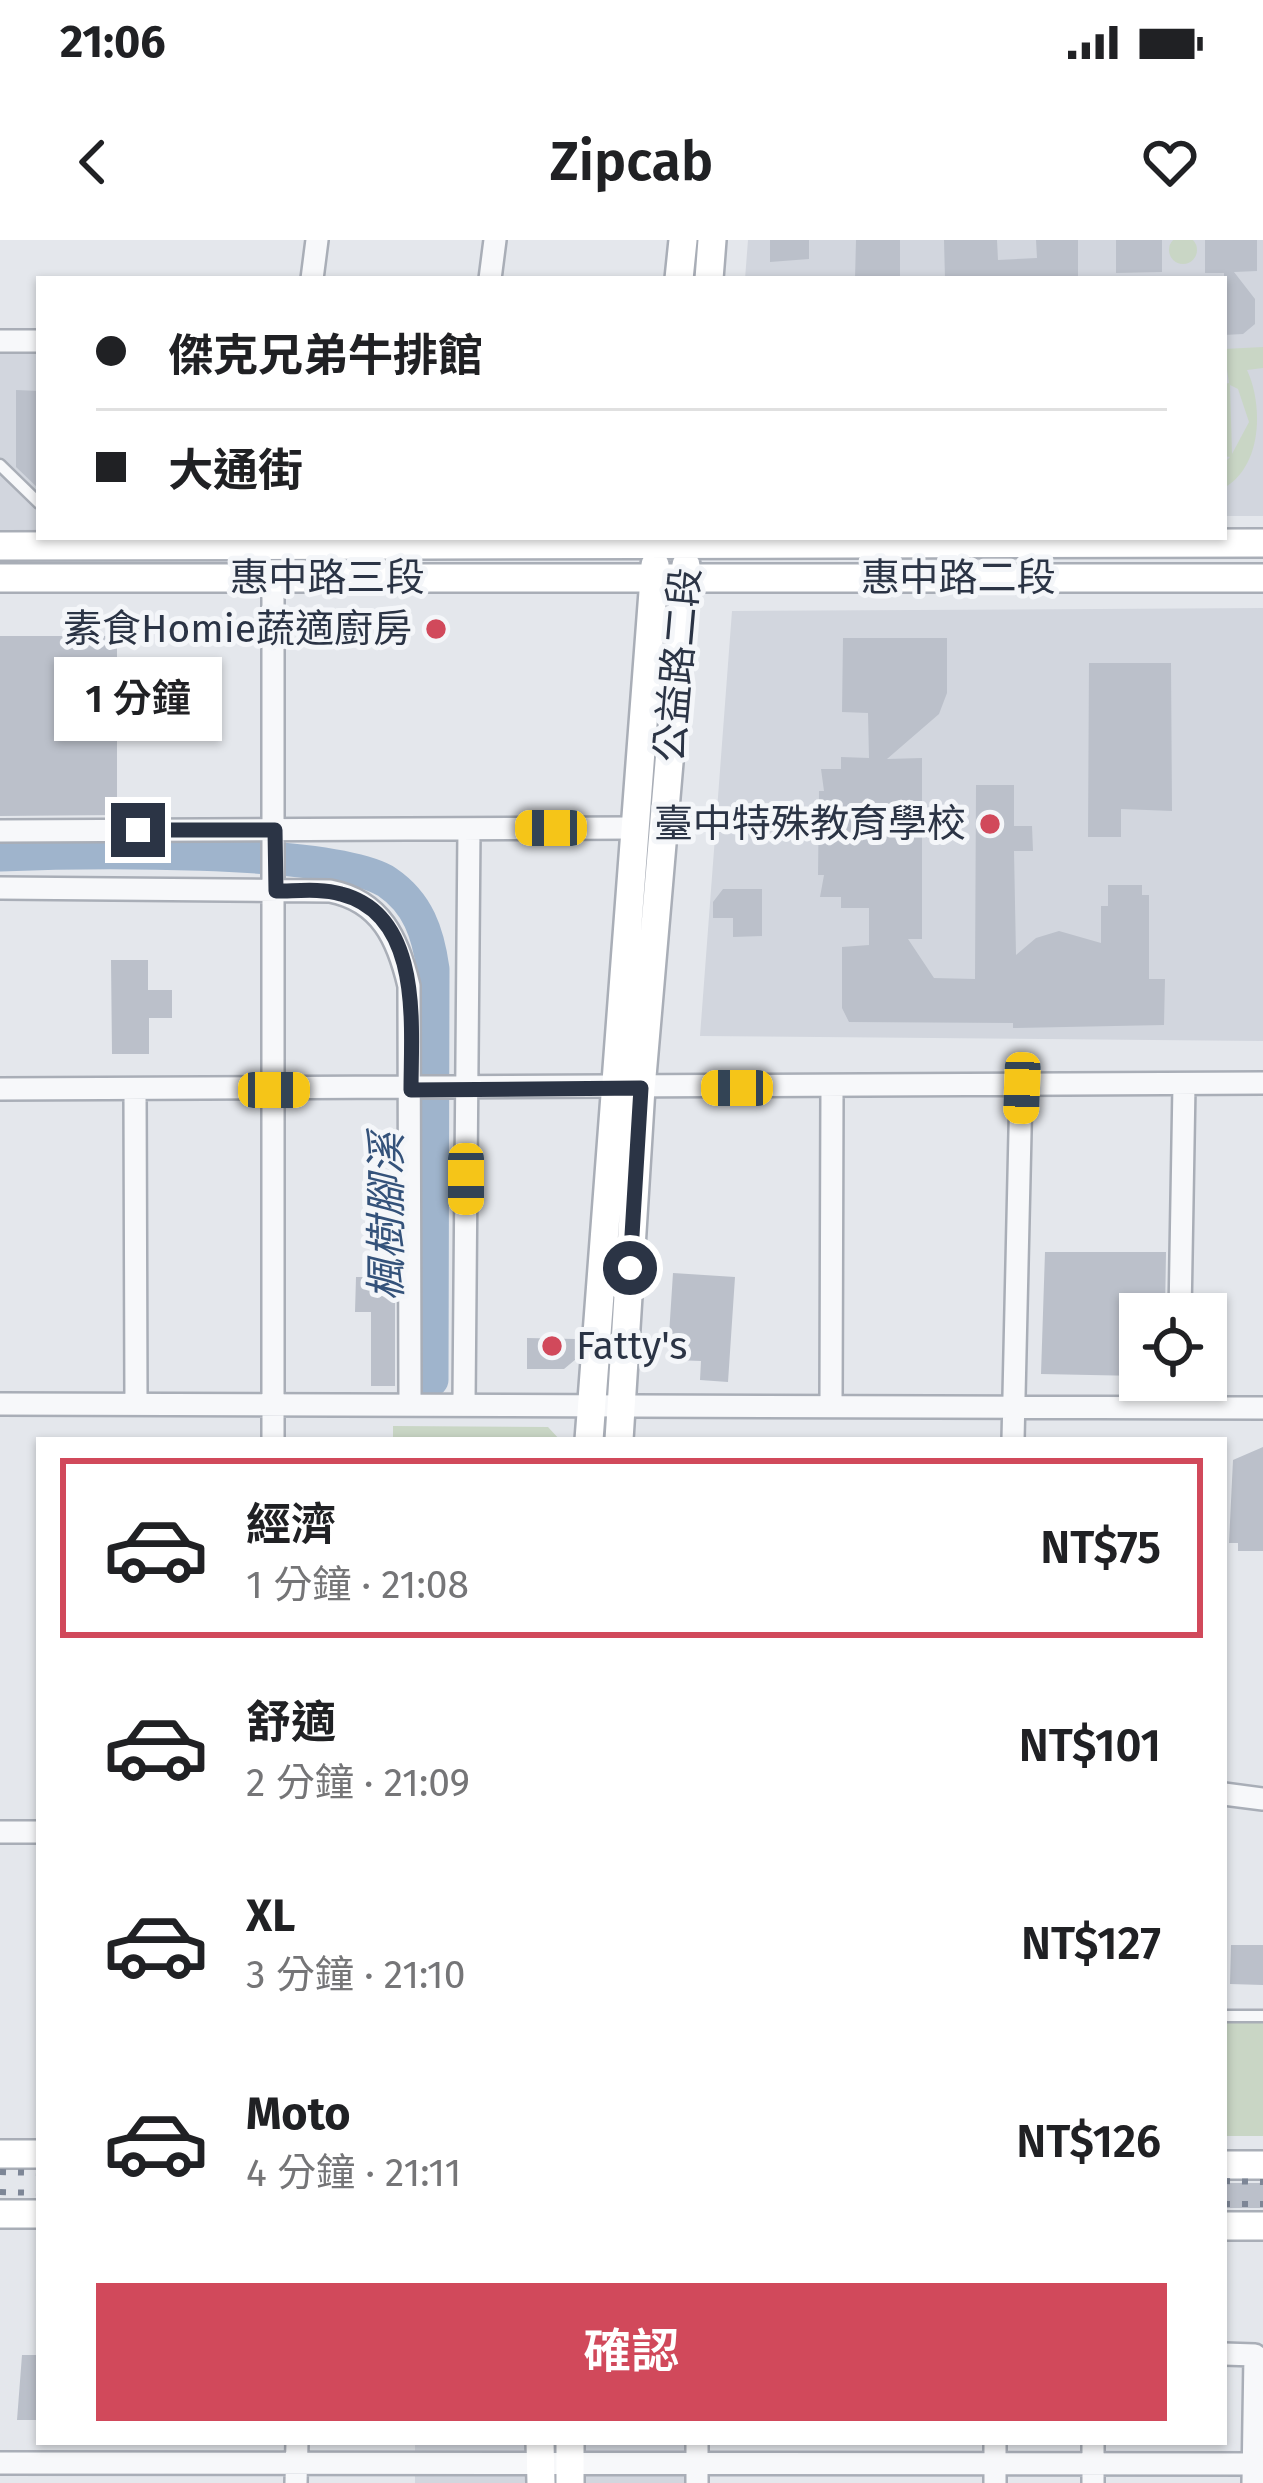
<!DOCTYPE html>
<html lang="zh-TW">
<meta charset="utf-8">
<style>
body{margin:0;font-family:"Fira Sans","Noto Sans TC",sans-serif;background:#f2f2f2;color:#202124;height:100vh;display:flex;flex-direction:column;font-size:45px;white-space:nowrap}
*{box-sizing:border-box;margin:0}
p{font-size:39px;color:#757577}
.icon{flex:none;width:66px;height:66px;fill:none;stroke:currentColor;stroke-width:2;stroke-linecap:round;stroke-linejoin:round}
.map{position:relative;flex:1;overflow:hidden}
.sheet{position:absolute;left:36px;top:1197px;width:1191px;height:1008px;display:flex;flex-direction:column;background:#fff;border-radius:0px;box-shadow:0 3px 9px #0004}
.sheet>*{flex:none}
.banner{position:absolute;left:36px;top:36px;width:1191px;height:264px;border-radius:0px;box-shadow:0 3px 9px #0004;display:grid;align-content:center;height:264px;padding:0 60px;background:#fff}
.buttons{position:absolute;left:1119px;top:1053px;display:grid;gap:24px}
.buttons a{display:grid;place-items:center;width:108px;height:108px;border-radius:0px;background:#fff;box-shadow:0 3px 9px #0004;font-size:60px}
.end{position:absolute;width:54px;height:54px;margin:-27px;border:15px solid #2b3445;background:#fff;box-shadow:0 0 0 6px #fff}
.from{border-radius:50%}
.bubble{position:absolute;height:84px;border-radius:0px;background:#fff;box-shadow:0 3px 9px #0004;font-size:39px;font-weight:600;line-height:84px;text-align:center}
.car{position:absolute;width:36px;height:72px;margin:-36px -18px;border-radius:15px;box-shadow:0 0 9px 3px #0007;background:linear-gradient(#f5c518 24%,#345 0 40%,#f5c518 0 76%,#345 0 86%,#f5c518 0)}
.banner b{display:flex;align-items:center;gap:42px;height:114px;font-size:45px}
.banner b+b{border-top:3px solid #e0e0e0}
.banner i{width:30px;height:30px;background:#202124}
ul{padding:21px 0 0;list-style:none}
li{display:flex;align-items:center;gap:36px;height:180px;margin:0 24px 18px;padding:0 36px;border:6px solid transparent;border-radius:0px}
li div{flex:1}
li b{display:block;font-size:45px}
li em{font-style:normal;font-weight:600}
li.active{border-color:#d1495b}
li>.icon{width:108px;height:108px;stroke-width:1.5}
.action{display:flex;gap:24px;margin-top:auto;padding:24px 60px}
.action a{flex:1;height:138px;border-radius:0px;background:#d1495b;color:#fff;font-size:48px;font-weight:600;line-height:138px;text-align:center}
.status{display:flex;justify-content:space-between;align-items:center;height:84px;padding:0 60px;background:#fff;direction:ltr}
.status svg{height:33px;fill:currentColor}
header{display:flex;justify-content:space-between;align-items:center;height:156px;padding:0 60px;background:#fff;font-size:54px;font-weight:600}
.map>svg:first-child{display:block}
.built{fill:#d2d6de}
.green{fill:#c9d6c5;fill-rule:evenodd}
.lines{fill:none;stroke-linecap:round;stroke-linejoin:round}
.river{stroke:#9fb4cc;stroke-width:33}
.building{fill:#bbc0ca}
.lane-casing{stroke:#a9aeb7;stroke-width:15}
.street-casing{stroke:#a9aeb7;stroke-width:26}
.secondary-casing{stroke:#a9aeb7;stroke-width:32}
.lane{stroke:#f7f8fa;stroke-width:10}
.street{stroke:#f7f8fa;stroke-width:21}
.secondary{stroke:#fff;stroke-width:27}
.rail{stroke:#7d8696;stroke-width:6;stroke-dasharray:6 12;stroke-linecap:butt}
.route{stroke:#2b3445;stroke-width:15}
.poi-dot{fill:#d1495b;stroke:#f4f6f9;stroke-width:4.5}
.labels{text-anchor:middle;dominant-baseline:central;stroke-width:10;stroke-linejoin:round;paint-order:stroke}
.street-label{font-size:39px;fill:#2b3445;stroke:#f4f6f9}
.poi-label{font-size:39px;fill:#2b3445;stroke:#f4f6f9;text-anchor:end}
.water-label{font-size:42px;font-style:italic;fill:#34527a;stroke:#f4f6f9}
</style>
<div class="status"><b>21:06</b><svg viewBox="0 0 49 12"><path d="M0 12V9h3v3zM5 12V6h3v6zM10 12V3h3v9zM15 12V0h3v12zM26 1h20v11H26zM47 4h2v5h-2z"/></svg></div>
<header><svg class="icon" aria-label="back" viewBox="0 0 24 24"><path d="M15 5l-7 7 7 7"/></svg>Zipcab<svg class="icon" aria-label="heart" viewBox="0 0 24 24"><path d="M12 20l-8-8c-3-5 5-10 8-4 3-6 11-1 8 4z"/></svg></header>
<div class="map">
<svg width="1263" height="2243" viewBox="0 0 1263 2243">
<rect width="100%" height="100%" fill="#e4e7ec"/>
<path class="built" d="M748 0H1263V276H1224V39H745Z
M0 114H39V290L0 291Z
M1263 368V801L700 796 732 371Z
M415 2202H692V2243H415Z"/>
<path class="green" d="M1169 10a14 14 0 1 1 28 0a14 14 0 1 1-28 0Z
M1263 107V128L1247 130C1263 164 1263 226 1224 248V223L1230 217 1224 216V144L1229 143 1224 109ZM1230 145 1238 149 1249 182 1232 214Z
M393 1186 548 1187 560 1200H393Z
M1224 1782H1263V1896H1224Z"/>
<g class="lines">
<path class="river" d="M0 615C73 612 333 607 387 642 418 663 428 693 433 729L432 1140"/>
</g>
<path class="building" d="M770 0H809V19L770 22Z
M856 0H900V39H855Z
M944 0H997L998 20 1037 18 1036 0H1078V38L945 39Z
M1116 0H1162V32L1116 33Z
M1205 0H1257V31L1234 32 1255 59V84L1243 94 1224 95V33H1205Z
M16 150 39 151V249L16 227Z
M0 396H117V575L0 576Z
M843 398H947V453L939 474 887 519 922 518V699H908L934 738 975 739 976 545H1014V586H1032L1033 611H1014L1016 715 1036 698 1059 691 1101 703V666H1108V645H1142V655H1149V739H1165L1164 785 1013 788V783L849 782 842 768V707L869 705V668H841V657H820L824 635H818L819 551H824L821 529H841V517L869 518 868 473 842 472Z
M1089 423H1171L1172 571 1121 569V597H1088Z
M723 649H762V696L733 697V678H713V662Z
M111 720H148V750H172V778H149V814H112Z
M1045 1012H1166L1165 1074H1140V1136L1041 1134Z
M673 1033 735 1037 728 1142 700 1140 701 1121 675 1120 677 1096 669 1095Z
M356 1037H395V1146H371V1072H355Z
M527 1098 576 1099V1119L564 1129H527Z
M1263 1207V1311H1238V1303H1229L1233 1220Z
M1231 1705H1263V1745L1230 1744Z
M1224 1943H1263V1968H1224Z
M22 2115H39V2180H17Z"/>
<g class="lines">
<g class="lane-casing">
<path id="lane" d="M0 225 39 263
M1224 1776H1263"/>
</g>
<g class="street-casing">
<path id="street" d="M312 39 317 0
M490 39 495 0
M0 101H39
M273 338V1200
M0 591 634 588
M0 648 330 651C381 661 398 699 409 746L410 1162
M0 849 1263 843
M135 849 136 1163
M1180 1074 1184 845
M464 1162 469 589
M0 1164 1263 1168
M831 1164 832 848
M1179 1167V1140
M1013 1200 1021 848
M1224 1554 1263 1559
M0 1592H39
M1224 2114 1255 2115 1253 2243
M697 2202V2243
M995 2202V2243
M0 2223 1263 2224
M296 2243 297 2202
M1093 2243V2202"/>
</g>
<g class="secondary-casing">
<path id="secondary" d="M679 39 683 0
M709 39 712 0
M0 306 1263 303
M0 338H1263
M589 1200 655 325
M619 1200 641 848 686 325
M0 1914H39
M1224 1925H1263
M0 1974H39
M1224 1986H1263
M540 2202 541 2243
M570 2202V2243"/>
</g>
<use href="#lane" class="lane"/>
<use href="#street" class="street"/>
<use href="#secondary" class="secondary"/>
<path class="rail" d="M0 1932 39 1933
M1224 1941 1263 1942
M0 1952 39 1953
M1224 1964H1263"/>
</g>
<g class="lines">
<path class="route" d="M138 590H275L276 651C297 651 321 648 341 654 423 675 411 786 411 850L641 848 630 1028"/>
</g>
<g class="poi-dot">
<circle cx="436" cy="389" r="12"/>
<circle cx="990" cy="584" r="12"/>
<circle cx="552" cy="1106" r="12"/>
</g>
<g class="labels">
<g class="street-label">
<text x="327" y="338">惠中路三段</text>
<text x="958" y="338">惠中路二段</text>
<text transform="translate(678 425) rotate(-85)">公益路二段</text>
</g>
<g class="poi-label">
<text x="412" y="389">素食Homie蔬適廚房</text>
<text x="966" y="584">臺中特殊教育學校</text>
<text x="576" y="1106" text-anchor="start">Fatty's</text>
</g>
<g class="water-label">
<text transform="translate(387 977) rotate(-90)">楓樹腳溪</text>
</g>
</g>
</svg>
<div class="buttons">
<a><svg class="icon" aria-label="locate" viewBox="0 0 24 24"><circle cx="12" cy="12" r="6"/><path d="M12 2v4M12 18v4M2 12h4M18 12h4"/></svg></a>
</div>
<i class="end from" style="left:630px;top:1028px"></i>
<i class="end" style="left:138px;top:590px"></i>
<div class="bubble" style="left:54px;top:417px;width:168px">1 分鐘</div>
<i class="car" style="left:551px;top:588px;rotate:270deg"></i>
<i class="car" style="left:737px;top:848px;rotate:270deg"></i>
<i class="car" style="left:1022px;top:848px;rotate:182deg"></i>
<i class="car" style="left:274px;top:850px;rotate:90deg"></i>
<i class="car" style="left:466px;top:939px;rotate:180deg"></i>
<div class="banner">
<b><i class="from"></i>傑克兄弟牛排館</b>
<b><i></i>大通街</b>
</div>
<section class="sheet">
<ul>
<li class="active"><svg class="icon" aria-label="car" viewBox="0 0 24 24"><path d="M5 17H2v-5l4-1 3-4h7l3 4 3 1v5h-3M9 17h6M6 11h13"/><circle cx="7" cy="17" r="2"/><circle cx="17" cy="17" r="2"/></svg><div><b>經濟</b><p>1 分鐘 · 21:08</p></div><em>NT$75</em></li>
<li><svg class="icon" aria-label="car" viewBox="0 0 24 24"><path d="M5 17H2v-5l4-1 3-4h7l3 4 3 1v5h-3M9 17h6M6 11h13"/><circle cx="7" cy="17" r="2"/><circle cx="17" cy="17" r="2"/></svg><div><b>舒適</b><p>2 分鐘 · 21:09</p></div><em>NT$101</em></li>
<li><svg class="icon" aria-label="car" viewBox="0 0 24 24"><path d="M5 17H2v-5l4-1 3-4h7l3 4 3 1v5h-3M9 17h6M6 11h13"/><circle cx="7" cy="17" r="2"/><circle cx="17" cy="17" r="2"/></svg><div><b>XL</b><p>3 分鐘 · 21:10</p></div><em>NT$127</em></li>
<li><svg class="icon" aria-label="car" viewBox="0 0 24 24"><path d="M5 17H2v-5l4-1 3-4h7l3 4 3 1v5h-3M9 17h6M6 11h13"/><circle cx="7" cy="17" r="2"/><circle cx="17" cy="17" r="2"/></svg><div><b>Moto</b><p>4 分鐘 · 21:11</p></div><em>NT$126</em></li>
</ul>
<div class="action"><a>確認</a></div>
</section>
</div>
